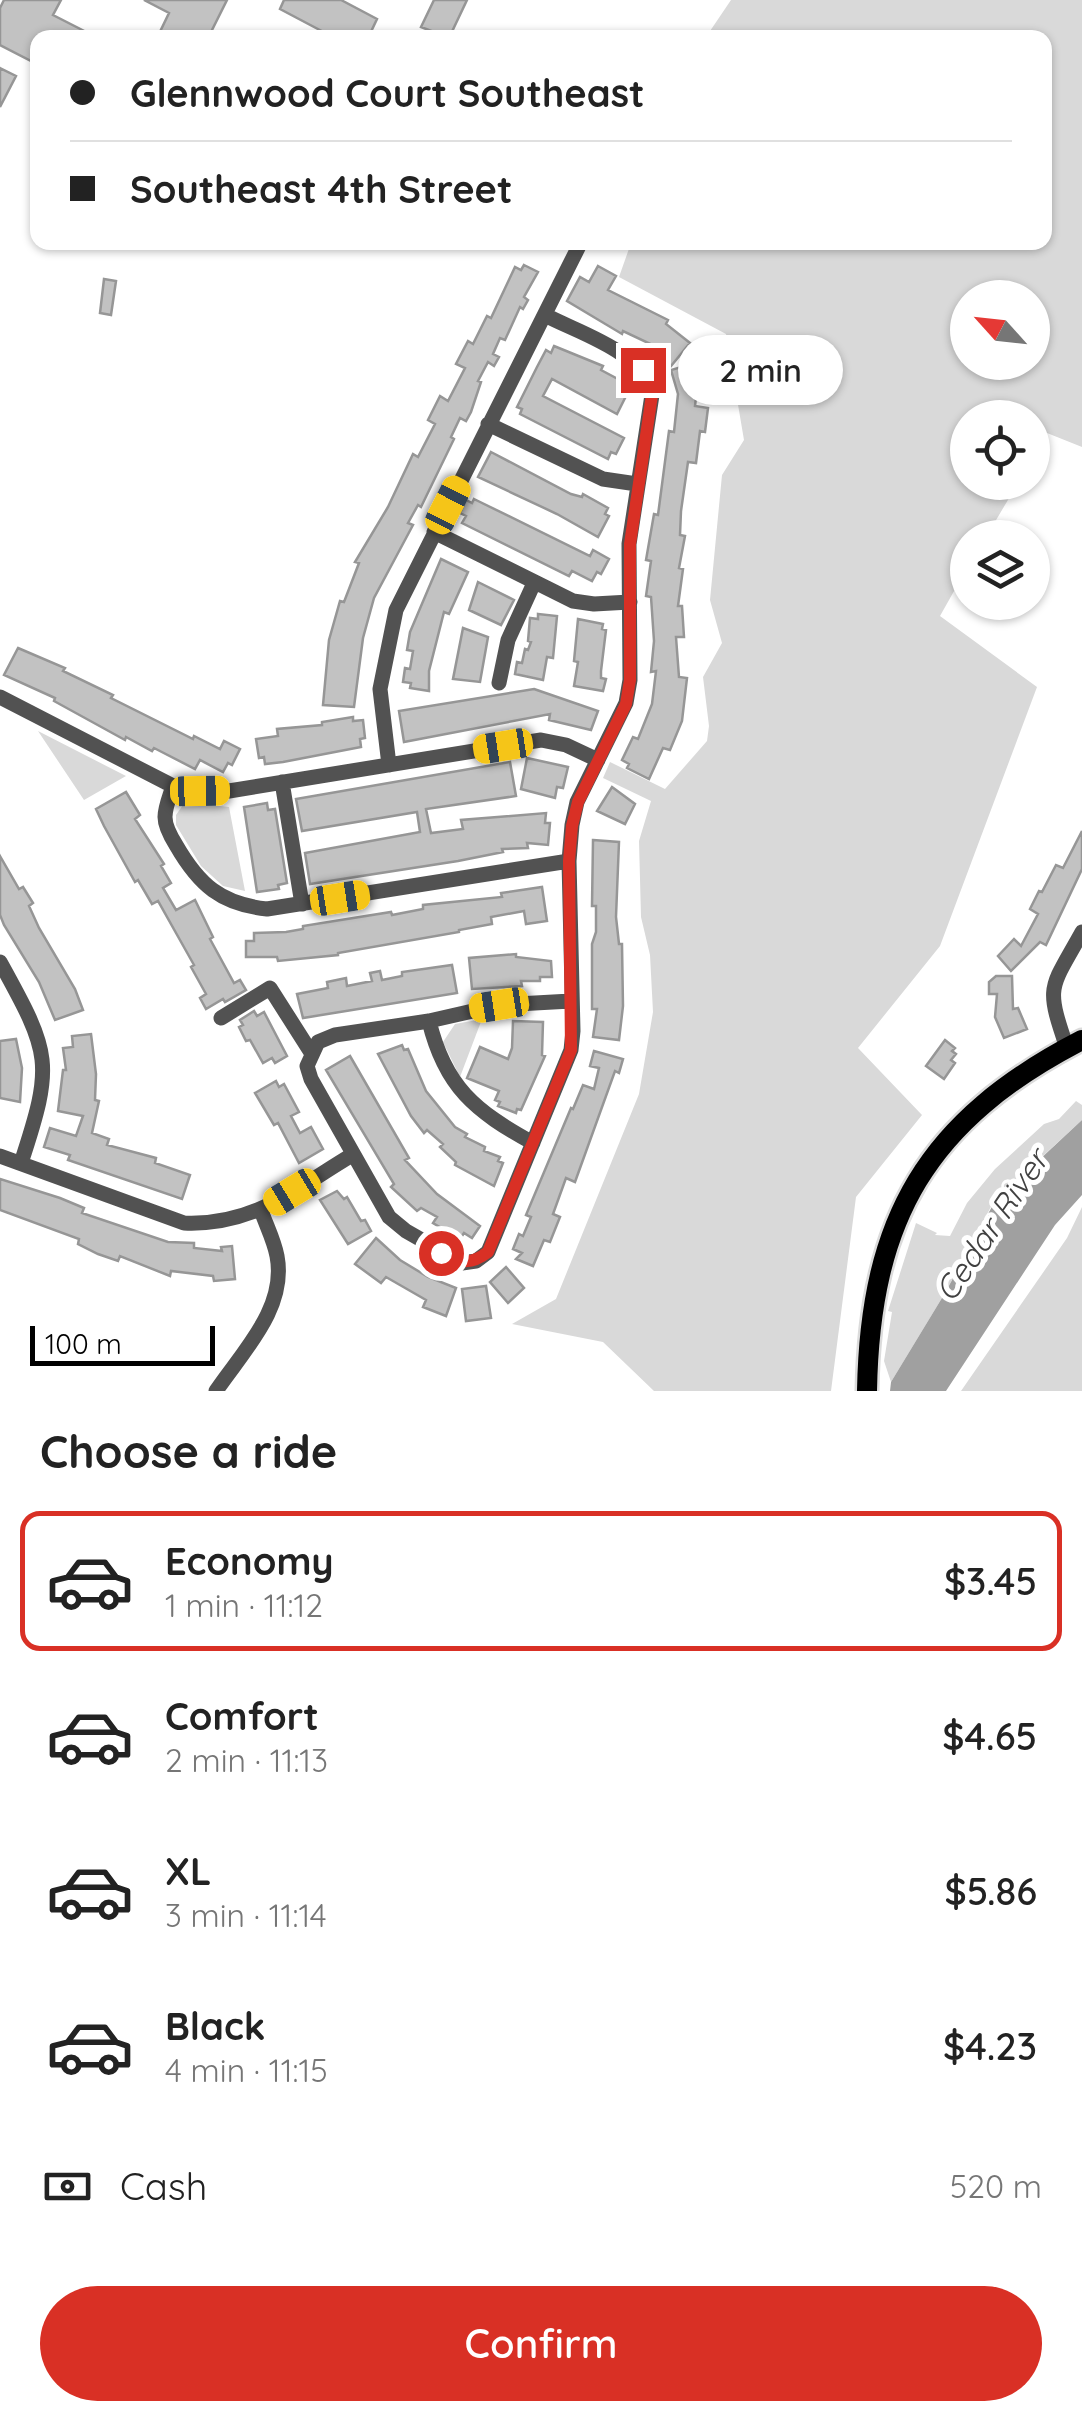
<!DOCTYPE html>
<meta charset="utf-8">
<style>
body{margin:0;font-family:Quicksand,sans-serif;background:#f2f2f2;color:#222;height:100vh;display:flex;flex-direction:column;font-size:38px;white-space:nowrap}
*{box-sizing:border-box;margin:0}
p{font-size:32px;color:#767676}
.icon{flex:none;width:55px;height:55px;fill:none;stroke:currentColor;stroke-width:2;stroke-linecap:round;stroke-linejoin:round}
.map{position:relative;height:1391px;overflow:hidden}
.side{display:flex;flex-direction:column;background:#fff;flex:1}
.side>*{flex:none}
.guide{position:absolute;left:30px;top:30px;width:1022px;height:220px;border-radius:20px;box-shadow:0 2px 8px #0004;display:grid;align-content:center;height:220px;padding:0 40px;background:#fff}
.needle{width:65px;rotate:297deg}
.buttons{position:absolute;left:950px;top:280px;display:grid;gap:20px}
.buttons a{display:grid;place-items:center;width:100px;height:100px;border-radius:50%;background:#fff;box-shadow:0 2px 8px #0004;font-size:50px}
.scale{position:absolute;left:30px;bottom:25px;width:185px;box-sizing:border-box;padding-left:10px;border:5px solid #000;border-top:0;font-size:28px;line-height:35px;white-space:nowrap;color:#000;-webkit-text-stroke:8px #fff;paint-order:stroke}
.end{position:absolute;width:45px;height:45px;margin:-22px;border:12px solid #d93025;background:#fff;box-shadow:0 0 0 5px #fff}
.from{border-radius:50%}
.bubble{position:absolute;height:70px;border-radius:35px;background:#fff;box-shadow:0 2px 8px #0004;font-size:32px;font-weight:600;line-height:70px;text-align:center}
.car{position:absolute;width:30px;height:60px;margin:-30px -15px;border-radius:12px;box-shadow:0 0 8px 2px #0007;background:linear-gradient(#f5c518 24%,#345 0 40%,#f5c518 0 76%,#345 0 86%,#f5c518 0)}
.guide b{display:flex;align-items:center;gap:35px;height:95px;font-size:38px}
.guide b+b{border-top:2px solid #e0e0e0}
.guide i{width:25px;height:25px;background:#222}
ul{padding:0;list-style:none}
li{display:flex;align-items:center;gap:30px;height:140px;margin:0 20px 15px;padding:0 20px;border:5px solid transparent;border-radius:20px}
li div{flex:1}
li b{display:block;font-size:38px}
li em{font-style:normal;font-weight:600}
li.on{border-color:#d93025}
li>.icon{width:90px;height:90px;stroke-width:1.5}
h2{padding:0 40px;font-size:45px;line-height:120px}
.pay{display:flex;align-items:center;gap:25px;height:110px;padding:0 40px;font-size:38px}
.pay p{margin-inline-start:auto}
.primary-button{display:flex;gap:20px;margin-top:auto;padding:20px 40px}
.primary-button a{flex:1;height:115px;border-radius:60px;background:#d93025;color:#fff;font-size:40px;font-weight:600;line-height:115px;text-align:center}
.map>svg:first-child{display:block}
.green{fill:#d9d9d9;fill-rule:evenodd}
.water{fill:#a0a0a0}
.building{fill:#c2c2c2;stroke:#969696;stroke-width:2.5}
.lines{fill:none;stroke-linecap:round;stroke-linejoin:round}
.major-casing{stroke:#dbdbdb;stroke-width:25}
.minor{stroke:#525252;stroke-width:15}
.major{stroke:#000;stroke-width:20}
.route{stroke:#d93025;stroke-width:12}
.labels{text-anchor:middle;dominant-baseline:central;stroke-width:10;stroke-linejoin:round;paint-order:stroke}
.water-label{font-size:32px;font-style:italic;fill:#414141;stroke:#fff}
</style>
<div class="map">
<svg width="1082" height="1391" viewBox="0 0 1082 1391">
<rect width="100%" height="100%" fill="#fff"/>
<path class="green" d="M731 0H1082V447L1047 433 1033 458 1032 418H968V482L1018 483 986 537 968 538 967 568 940 616 1037 687 940 946 858 1048 922 1115 856 1197 831 1391H654L603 1342 512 1324 556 1299 639 1094 653 1012 650 955 641 917 639 841 651 801 603 778 610 762 665 789 707 741 709 726 703 677 722 643 710 600 722 475 744 440 726 334 619 277 631 243 1045 242V38L706 37ZM968 298H1032V362H968Z
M38 731 126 776 84 800Z
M185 802 229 807 245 891 223 886 201 866 176 825V815Z
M482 1019 460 1077 443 1042 455 1024Z
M1076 1101 1082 1105V1120L994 1201 945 1293 891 1382 884 1361 892 1312 888 1311 916 1223 937 1233 935 1235 950 1236 967 1203 995 1169 1044 1124 1059 1119Z
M1082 1207V1391H961L1067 1238Z"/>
<path class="water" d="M1082 1120V1195L1055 1225 946 1391H890L891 1382 945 1293 995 1201Z"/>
<path class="building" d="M4 0H61L53 15 98 38H38L35 63 0 45V8Z
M144 0H227L208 38H157L169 13Z
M284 0H341L377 19 368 38H335L280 9Z
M434 0H467L449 38 421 27Z
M0 68 16 76 0 107Z
M524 265 538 272 524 297 528 300 523 309 520 307 505 340 500 338 493 354 499 357 494 366 488 362 478 381 481 382 471 412 466 421 460 418 451 437 454 439 421 507 418 505 408 523 413 525 374 598 363 638 354 707 323 705 329 640 340 601 344 602 359 563 355 562 388 507 413 454 418 457 435 424 428 420 440 396 448 401 465 368 456 364 468 341 473 344 487 316 491 318 515 267 521 270Z
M598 266 616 276 608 290 668 320 666 324 690 343 671 366 655 354 659 348 623 331 622 334 567 301 580 277 589 282Z
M104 279 116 281 111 315 100 313Z
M554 346 603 366 601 370 631 386 617 414 552 379 543 396 624 438 616 454 611 452 608 459 520 414 522 409 517 407 537 367 546 350 551 353Z
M698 362 705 387 697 389 695 406 708 408 705 432 700 431 696 463 688 462 681 511 680 535 685 536 679 568 683 569 678 606H682L684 637H676L679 677 687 678 682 721 670 750 663 748 649 779 627 768 629 764 622 760 633 737 638 739 652 704 656 671 651 672 654 641 651 597 646 596 651 561 646 560 654 514 658 515 669 431 674 432 678 394 671 370Z
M491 452 571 494 582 497 583 494 608 508 605 514 609 516 598 537 557 514 478 477Z
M474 499 590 556 593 550 609 559 601 574 597 572 592 581 572 571 569 576 462 523 466 516 460 513 466 500 472 503Z
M441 559 468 572 449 614 444 612 429 671V691L410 688 411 683 403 682 405 668 410 669 413 651 407 650 410 632Z
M478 582 514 600 501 625 469 610Z
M538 614 557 616 553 658 547 657 543 680 515 674 517 662 522 663 525 649 528 650 531 642 528 641 530 618 538 619Z
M578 619 603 624 602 629 606 630 601 671V678L606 679 603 691 574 686 578 662 574 661Z
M463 628 488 637 480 682 453 679Z
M18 648 65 668 63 671 113 695 111 698 193 739 194 736 220 749 224 741 240 749 232 765 228 763 223 772 200 760 195 769 154 748 152 751 126 737 125 740 54 701 55 698 4 675Z
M534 689 598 711 591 730 549 720 550 714 404 742 399 711Z
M353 717V721L363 720 365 738 360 739 361 747 283 762 265 764 264 757 259 758 256 739 278 736 277 729 322 725V722Z
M527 758 568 767 563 788 557 787 555 798 521 789Z
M510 762 516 796 426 809 431 833 463 829 461 820 546 813 545 823H550L548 845 527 843 528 848 502 849 503 852 458 861 310 884 305 853 420 832 417 812 302 831 296 799Z
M612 787 635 804 625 824 597 811Z
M126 792 140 815 135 819 164 864 161 866 171 883 163 888 176 910 195 900 213 937 210 939 234 983 240 980 246 990 225 1002 223 999 206 1009 200 998 206 994 191 967 194 965 158 901 152 904 138 880 135 882 104 826 96 809Z
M267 803 268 810 275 809 287 883 278 885 279 889 257 892 244 807Z
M1082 831V869L1046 945 1040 942 1011 971 998 956 1014 939 1021 946 1038 914 1030 909 1039 891 1042 892 1056 865 1063 868Z
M593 840 619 842 616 917 619 944H622L623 1006 619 1040 593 1037 597 1009H592V944L596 932V906H592Z
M0 856 19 889 23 887 33 903 29 906 39 928 75 989 83 1010 55 1020 39 982 4 925 0 915Z
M542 887 547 921 526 924 524 911 491 917 492 924 459 930V932L338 953V955L278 961 277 957H246V941H254V933L286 932 303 929V926L391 912 392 915 423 909V905L502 897 501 893Z
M516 954V957L551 961 552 977H540V981H521L522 986 472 989 469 958Z
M452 965 457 993 303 1018 297 994 328 988 327 982 346 978 347 986 372 981 370 973 380 971 382 980 402 976V972Z
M996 976H1012L1013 1009 1018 1008 1027 1029 1004 1038 995 1017 997 994H989V982Z
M254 1011 257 1016 264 1012 287 1056 275 1063 272 1058 263 1063 250 1040 246 1041 239 1027 243 1025 240 1020Z
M513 1021 543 1022 542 1055 545 1056 521 1110 517 1109 516 1113 498 1106 500 1102 495 1100 499 1091 467 1078 480 1047 508 1059 512 1048Z
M91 1034 96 1074 95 1100 99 1101 92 1133 109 1139 107 1145 156 1158 155 1163 190 1175 182 1199 68 1160 70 1155 44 1147 50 1128 76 1136 83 1116 58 1111 63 1070H66L63 1048 73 1047 72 1036Z
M16 1039 22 1068 20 1102 0 1098V1041Z
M945 1040 955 1048 952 1051 956 1054 951 1060 955 1063 944 1079 926 1066Z
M402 1045 404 1050 408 1049 426 1091 455 1127 467 1134 465 1137 485 1147 484 1151 500 1157 498 1161 503 1163 494 1186 455 1165 456 1162 440 1147 443 1144 427 1130 424 1133 411 1116 378 1054Z
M594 1051 623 1059 619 1073 615 1071 575 1182 566 1178 553 1214 560 1217 550 1242 544 1240 533 1266 516 1259 522 1253 513 1249 519 1234 523 1236 531 1217 526 1215 571 1108 573 1109 583 1085 594 1089 599 1068 590 1066Z
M350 1056 409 1158 405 1160 437 1194 480 1226 472 1238 464 1233 460 1239 448 1232 433 1223 437 1217 421 1208 417 1211 391 1187 394 1184 326 1070Z
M276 1081 279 1087 284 1084 299 1112 291 1116 300 1133 311 1127 323 1149 299 1163 278 1123 274 1125 255 1093Z
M0 1179 60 1198 84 1208 82 1213 168 1242 194 1243V1248L222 1251 221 1247 232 1246 235 1279 214 1281 213 1276 171 1271 170 1276 120 1256 118 1261 98 1254 78 1244 79 1239 0 1210Z
M337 1191 344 1199 347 1197 361 1221 365 1220 371 1231 348 1244 320 1200Z
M376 1238 400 1260 428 1277 456 1288 446 1316 423 1307 426 1300 386 1277 381 1283 355 1264Z
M506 1267 524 1288 508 1303 490 1282Z
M486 1286 491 1318 466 1321 462 1289Z"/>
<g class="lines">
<g class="major-casing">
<path id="major" d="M867 1391C870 1218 927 1120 1082 1040"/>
</g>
<path class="minor" d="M545 315C581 334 643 351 652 395L629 544 630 680 626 703 577 802 572 825 569 861 573 1031 571 1050 488 1252 476 1261 462 1263 406 1231 389 1217 311 1079 307 1066 318 1042 335 1035 429 1021 499 1005 571 1001
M488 424 603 479 637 484
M434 532 573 601 594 604 630 602
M499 683 508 640 534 583
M0 697 173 786 200 791H229L541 740 566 745 598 760
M389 765 380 689 396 610 581 242
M282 782 302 904
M173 786C170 796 165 807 165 817 165 827 171 837 176 845 199 885 221 904 267 909L569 861
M0 962C51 1054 54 1063 21 1163
M221 1018 270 988 312 1054
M429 1021C445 1087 475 1111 533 1143
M1067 1048C1045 984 1050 990 1082 932
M0 1156 184 1223C254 1226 295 1189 352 1155
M216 1391C243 1351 287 1308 277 1256 274 1240 266 1225 261 1210"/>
<use href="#major" class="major"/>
</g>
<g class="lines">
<path class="route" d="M441 1253C460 1262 470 1266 488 1252L571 1050 569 861 572 826 578 802 626 704 630 680V544L652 395 643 370"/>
</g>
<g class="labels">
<g class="water-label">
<text transform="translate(991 1225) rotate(-56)">Cedar River</text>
</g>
</g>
</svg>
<div class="buttons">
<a><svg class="needle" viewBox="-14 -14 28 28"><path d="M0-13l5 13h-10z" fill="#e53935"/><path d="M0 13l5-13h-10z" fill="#767676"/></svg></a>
<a><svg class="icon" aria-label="locate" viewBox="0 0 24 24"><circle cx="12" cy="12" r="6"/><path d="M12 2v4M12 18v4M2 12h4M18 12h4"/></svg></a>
<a><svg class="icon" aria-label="layers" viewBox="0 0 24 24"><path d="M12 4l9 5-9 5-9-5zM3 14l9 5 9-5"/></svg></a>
</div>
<div class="scale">100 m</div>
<i class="end from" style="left:441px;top:1253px"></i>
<i class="end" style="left:643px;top:370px"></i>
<div class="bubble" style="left:678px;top:335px;width:165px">2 min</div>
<i class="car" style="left:448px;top:505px;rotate:27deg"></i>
<i class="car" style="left:503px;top:746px;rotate:261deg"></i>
<i class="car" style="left:200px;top:791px;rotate:89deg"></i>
<i class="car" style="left:340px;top:898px;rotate:81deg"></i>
<i class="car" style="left:499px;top:1005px;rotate:261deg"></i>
<i class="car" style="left:292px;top:1192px;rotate:239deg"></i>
<div class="guide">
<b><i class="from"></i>Glennwood Court Southeast</b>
<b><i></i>Southeast 4th Street</b>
</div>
</div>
<section class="side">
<h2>Choose a ride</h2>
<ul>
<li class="on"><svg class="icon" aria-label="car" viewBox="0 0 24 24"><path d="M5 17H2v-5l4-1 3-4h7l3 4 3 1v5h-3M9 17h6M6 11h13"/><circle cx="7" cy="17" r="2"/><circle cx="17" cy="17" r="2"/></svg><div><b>Economy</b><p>1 min · 11:12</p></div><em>$3.45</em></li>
<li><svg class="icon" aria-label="car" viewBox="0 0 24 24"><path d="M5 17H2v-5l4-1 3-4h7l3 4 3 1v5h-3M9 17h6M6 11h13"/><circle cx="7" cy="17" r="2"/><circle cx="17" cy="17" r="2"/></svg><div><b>Comfort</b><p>2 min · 11:13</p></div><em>$4.65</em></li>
<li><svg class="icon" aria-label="car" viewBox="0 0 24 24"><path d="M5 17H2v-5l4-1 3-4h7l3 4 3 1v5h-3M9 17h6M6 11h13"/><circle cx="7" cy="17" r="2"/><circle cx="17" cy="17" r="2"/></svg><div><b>XL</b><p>3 min · 11:14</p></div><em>$5.86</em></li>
<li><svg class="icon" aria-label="car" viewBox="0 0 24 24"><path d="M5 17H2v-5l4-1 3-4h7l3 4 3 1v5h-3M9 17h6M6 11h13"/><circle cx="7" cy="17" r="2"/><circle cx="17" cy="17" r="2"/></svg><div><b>Black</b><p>4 min · 11:15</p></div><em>$4.23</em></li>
</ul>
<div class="pay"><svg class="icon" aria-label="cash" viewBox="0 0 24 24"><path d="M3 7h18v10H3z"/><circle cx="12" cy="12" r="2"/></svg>Cash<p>520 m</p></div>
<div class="primary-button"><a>Confirm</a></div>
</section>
